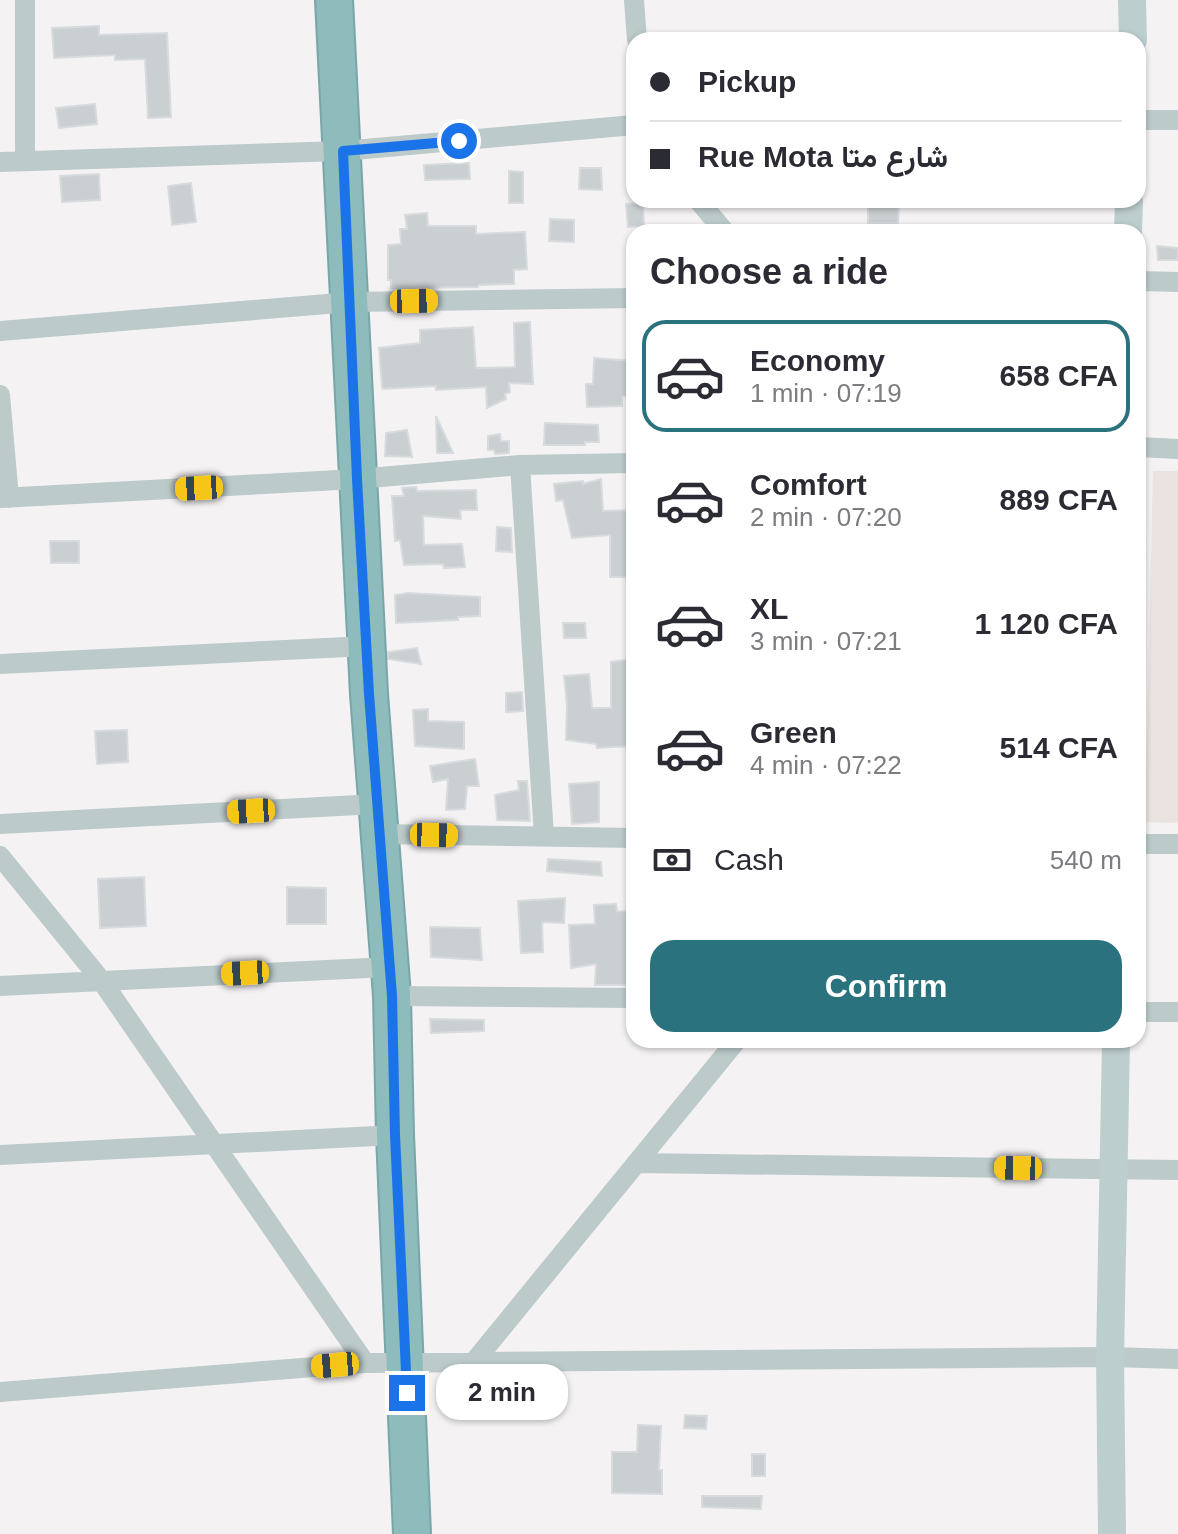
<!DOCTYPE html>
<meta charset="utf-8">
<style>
body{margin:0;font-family:Arial,Vazirmatn,sans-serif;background:#f2f2f3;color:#2b2b33;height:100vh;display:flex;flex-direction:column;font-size:30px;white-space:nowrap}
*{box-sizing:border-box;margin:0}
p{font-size:26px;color:#7c7c81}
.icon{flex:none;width:44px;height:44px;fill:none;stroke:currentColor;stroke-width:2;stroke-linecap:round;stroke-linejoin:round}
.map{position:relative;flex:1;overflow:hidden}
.details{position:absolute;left:626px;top:224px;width:520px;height:824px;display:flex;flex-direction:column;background:#fff;border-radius:24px;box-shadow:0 2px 6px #0004}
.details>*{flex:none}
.top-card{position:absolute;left:626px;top:32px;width:520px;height:176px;border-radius:24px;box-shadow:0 2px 6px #0004;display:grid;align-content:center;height:176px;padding:0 24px;background:#fff}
.end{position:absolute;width:36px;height:36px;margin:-18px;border:10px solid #1a73e8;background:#fff;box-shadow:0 0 0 4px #fff}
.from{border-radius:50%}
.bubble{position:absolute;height:56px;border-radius:24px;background:#fff;box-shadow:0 2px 6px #0004;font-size:26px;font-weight:800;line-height:56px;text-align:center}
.car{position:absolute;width:24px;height:48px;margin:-24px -12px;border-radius:10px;box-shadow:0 0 6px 2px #0007;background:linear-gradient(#f5c518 24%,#345 0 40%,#f5c518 0 76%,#345 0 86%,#f5c518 0)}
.top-card b{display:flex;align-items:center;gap:28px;height:76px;font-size:30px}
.top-card b+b{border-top:2px solid #e1e1e2}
.top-card i{width:20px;height:20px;background:#2b2b33}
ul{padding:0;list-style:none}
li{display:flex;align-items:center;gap:24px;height:112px;margin:0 16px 12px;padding:0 8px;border:4px solid transparent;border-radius:24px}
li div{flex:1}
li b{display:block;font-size:30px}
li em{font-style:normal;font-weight:800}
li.on{border-color:#2a727d}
li>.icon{width:72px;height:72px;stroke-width:1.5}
h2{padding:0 24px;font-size:36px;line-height:96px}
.pay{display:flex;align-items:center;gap:20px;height:88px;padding:0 24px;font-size:30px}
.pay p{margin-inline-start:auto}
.primary-button{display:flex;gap:16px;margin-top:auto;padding:16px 24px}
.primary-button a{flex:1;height:92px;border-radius:24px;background:#2a727d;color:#fff;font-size:32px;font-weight:800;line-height:92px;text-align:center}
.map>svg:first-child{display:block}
.commercial{fill:#eae3e0}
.building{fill:#cad0d1;stroke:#d7dbdd;stroke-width:2}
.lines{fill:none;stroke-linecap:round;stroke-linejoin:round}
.highway-casing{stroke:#79a6a8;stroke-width:40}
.street{stroke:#bccaca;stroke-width:20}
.secondary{stroke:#bdcecf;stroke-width:28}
.highway{stroke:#8ebbbc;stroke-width:36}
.route{stroke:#1a73e8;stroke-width:10}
</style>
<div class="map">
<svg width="1178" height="1534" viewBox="0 0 1178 1534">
<rect width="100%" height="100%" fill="#f4f2f3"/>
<path class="commercial" d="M1153 471H1178V823L1145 822Z"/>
<path class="building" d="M99 26V35L167 33 171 117 148 118 145 59 115 60V55L54 58 52 28Z
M95 104 97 124 59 128 56 108Z
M469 163 470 179 425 180 424 165Z
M580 168H601L602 190 579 189Z
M509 171 523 172V203H509Z
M99 174 100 200 62 202 60 176Z
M191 183 196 222 172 225 168 186Z
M868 202 899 203 898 223H868Z
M643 203 644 226 628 227 626 204Z
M427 213 428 226H476V234L525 232 527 269 514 270V284L479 285 478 287 391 288V280H388V245L401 244 400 229H407L405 215Z
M550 219 574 220V242L549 241Z
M1157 246 1178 248V260H1158Z
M530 322 533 384 509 383 510 392 505 394 506 399 487 408 486 387 436 390V386L383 389 382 387 379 348 420 343V330L473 327 476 368 515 367 514 323Z
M594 358 634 361V396H622V406L587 407 586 384H593Z
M436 416 453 453H437Z
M545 423 598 425 599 442H585V445H544Z
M407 430 412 457 385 456 386 433Z
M500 434 501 441H509V453L495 454 494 450H488V436Z
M601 479 603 511 631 510 634 577H610V535L572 538 563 500 556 501 554 484 583 481V484Z
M416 487 417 491 476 490 477 510H460L461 519 423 516 424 545 462 544 465 567 444 568 443 564 404 565 400 540 395 541 392 496H404L402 488Z
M497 527 511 528 512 552 496 551Z
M50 541H79V563H51Z
M408 593 480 597V616L458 617V620L396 623 395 595Z
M563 623H585L586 638H564Z
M417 648 421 664 388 659V652Z
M634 659V712H629L630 746 597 748 596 744 566 740 567 705 564 676 589 674 592 708H611V662Z
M522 692 523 711 506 712V693Z
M428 709V721L464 722V749L415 746 413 710Z
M127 730 128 762 97 764 95 731Z
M475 759 479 786H467L465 809 446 810 448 779 433 782 430 766Z
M518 781H527L530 821 497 820 495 795 519 790Z
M599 782V822L572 824 569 784Z
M548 859 601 862 602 876 547 871Z
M144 877 146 926 100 928 98 879Z
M287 887 326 888V924H287Z
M565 898 564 923 542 922 543 952 521 953 518 901Z
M616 904 617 911 634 912V985H595L596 964 571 968 569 925 595 924 594 905Z
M430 927 480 928 482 960 431 957Z
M430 1019 484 1020V1031L431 1033Z
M685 1415 707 1416 706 1429 684 1428Z
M638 1425 661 1426 659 1470H662V1494L612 1493V1452H637Z
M752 1454H765V1476H752Z
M702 1496H762L761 1509 702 1507Z"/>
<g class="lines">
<g class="highway-casing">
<path id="highway" d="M334 0 369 694 392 996 395 1135 412 1534"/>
</g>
<path class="street" d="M25 0V161
M634 0 637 40
M1138 120H1178
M0 162 343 151 634 125
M698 200 725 232
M1138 281 1178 282
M0 331 351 302 634 298
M0 395 9 498
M1138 447 1178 449
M520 465 544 836
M0 498 357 479 520 465 634 463
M0 664 367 646
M0 824 377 804
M379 834 634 838
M1138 844H1178
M0 856 101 980 365 1363
M0 986 389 967
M392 996 634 998
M1138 1012H1178
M0 1155 395 1135
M637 1163 1178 1170
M473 1363 737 1040
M0 1392 365 1363 1110 1357 1178 1359"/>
<path class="secondary" d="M1132 0 1133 40
M1128 232 1129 200
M1112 1534 1110 1357 1116 1040"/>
<use href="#highway" class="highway"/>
</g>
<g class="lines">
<path class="route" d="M407 1393 395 1135 392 996 369 694 357 479 343 151 459 141"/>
</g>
</svg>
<i class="end from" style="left:459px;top:141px"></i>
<i class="end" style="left:407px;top:1393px"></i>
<div class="bubble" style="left:436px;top:1364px;width:132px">2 min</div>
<i class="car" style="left:414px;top:301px;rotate:89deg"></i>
<i class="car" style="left:199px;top:488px;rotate:267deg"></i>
<i class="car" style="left:251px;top:811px;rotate:267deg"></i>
<i class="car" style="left:434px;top:835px;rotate:91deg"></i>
<i class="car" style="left:245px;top:973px;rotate:267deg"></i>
<i class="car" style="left:1018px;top:1168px;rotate:271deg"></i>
<i class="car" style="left:335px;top:1365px;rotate:265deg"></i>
<div class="top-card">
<b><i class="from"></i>Pickup</b>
<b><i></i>Rue Mota شارع متا</b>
</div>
<section class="details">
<h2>Choose a ride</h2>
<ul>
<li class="on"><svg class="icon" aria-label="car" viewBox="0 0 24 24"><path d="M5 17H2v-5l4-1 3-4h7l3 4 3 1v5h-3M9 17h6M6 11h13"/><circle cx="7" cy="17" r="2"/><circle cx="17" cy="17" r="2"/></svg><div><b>Economy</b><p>1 min · 07:19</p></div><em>658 CFA</em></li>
<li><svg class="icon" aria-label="car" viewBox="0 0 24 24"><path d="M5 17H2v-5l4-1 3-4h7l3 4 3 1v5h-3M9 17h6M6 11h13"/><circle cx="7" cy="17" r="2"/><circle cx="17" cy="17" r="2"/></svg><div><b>Comfort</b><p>2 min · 07:20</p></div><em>889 CFA</em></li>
<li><svg class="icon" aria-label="car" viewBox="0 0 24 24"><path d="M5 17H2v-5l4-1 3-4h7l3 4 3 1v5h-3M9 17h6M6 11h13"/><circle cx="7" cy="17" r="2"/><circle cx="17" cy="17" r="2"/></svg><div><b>XL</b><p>3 min · 07:21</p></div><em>1 120 CFA</em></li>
<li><svg class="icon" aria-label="car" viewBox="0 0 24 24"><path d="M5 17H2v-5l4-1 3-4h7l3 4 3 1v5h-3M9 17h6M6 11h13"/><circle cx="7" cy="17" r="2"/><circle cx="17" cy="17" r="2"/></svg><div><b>Green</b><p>4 min · 07:22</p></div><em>514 CFA</em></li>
</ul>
<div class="pay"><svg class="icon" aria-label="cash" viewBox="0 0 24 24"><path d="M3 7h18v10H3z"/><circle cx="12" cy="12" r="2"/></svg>Cash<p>540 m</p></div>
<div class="primary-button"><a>Confirm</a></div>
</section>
</div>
